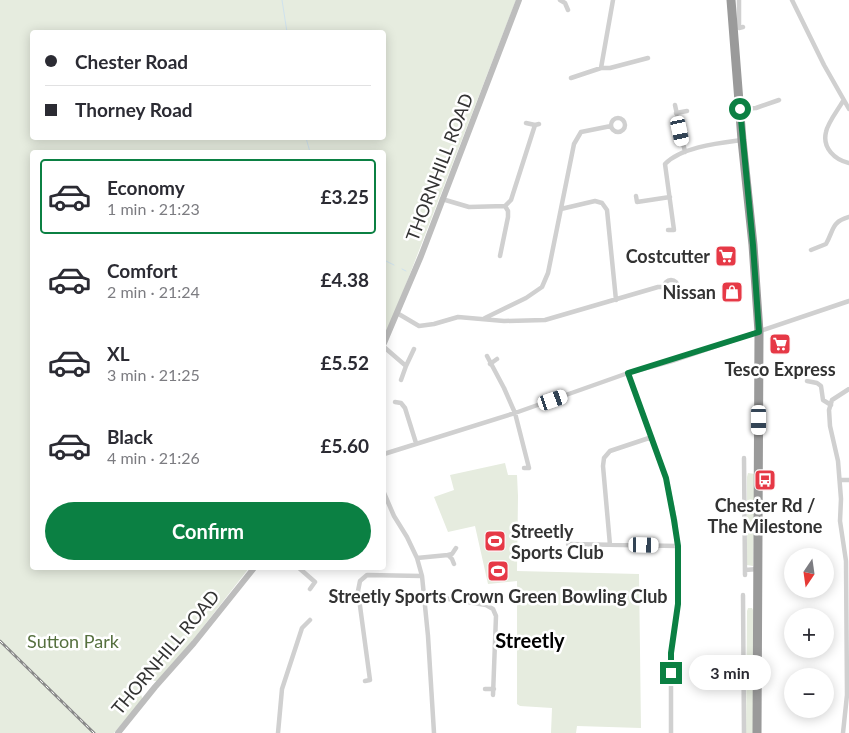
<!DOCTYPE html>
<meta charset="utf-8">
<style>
body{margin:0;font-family:Lato,sans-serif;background:#f7f7f7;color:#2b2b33;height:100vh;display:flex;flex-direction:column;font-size:19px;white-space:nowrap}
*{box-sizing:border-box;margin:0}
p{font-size:16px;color:#7c7c81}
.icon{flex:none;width:28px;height:28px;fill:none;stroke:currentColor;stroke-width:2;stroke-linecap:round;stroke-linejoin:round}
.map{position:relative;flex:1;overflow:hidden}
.sheet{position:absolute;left:30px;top:150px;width:356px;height:420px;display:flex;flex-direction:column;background:#fff;border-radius:5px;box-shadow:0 2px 12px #0003}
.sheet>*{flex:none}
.banner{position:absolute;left:30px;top:30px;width:356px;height:110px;border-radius:5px;box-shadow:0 2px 12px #0003;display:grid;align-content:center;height:110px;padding:0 15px;background:#fff}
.needle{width:32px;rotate:193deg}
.controls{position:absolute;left:784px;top:548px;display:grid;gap:10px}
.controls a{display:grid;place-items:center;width:50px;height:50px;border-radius:50%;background:#fff;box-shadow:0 2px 12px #0003;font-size:25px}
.end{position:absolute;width:22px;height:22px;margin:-11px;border:6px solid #0b8043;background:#fff;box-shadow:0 0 0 2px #fff}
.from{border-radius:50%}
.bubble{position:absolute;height:35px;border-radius:18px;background:#fff;box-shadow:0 2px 12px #0003;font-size:16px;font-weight:700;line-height:35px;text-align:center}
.car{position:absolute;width:15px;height:30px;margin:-15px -8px;border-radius:6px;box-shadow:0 0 4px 1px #0007;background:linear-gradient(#fff 24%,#345 0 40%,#fff 0 76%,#345 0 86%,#fff 0)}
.banner b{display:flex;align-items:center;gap:18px;height:48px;font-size:19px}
.banner b+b{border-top:1px solid #e1e1e2}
.banner i{width:12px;height:12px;background:#2b2b33}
ul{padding:9px 0 0;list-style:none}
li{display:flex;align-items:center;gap:15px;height:75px;margin:0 10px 8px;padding:0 5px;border:2px solid transparent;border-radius:5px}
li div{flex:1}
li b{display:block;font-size:19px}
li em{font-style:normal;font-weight:700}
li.active{border-color:#0b8043}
li>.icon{width:45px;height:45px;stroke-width:1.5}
.action{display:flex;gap:10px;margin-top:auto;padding:10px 15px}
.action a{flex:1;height:58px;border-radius:30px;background:#0b8043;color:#fff;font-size:20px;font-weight:700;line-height:58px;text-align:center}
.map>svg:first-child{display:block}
.green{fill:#e6ecdf;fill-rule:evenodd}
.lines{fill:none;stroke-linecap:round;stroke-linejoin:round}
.stream{stroke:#cfe2ee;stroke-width:1}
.street{stroke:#d0d0d0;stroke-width:4.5}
.secondary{stroke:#bdbdbd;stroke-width:6}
.highway{stroke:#9a9a9a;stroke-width:9}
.rail-casing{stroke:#888;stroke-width:3}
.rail{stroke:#fff;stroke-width:1;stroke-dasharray:4;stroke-linecap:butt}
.route{stroke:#0b8043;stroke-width:6}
.labels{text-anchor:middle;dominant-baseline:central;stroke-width:5;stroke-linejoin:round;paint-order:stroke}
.street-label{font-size:18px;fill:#333;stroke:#fff}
.poi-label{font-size:18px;font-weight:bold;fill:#333;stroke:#fff}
.park-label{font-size:18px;fill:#56703f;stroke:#fff}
.quarter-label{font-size:20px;font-weight:bold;fill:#000;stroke:#fff}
</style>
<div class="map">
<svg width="849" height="733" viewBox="0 0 849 733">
<rect width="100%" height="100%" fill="#fff"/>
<path class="green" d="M0 0H516L384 341V152H32V568H249L189 645 158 681H147L143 675 135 678 143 700 114 733H0ZM32 32H384V138H32Z
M505 463 508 475H517L518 496 517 571 639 574 641 728 577 726 576 733H551L552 708 520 706 517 704V581L488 584 475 526 448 532 434 497 454 490 450 475Z
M748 473 755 474 753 566 747 565V477Z
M748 608H752L753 610 754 733H746L747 611Z"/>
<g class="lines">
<path class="stream" d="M282 0 287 32
M306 138 310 152
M384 260 394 265
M402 269 406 271"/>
<path class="street" d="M560 0 565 3 568 10
M739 0V28L743 27
M792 0 824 65 849 109
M601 68 613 0
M571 78 601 68H610L648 58
M843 101C838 110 828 122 826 132 822 148 835 160 849 163
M675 105 685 152
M740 109 756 108 779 100
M676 113 687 111
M611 125a7 7 0 1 1 14 0a7 7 0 1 1-14 0Z
M526 123 535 125
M636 196 637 202 670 197
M442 199 469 207 505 206 511 200 535 125 539 124
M561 209 595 201 602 203 607 210 616 300
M668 230H674L665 164C681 147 719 143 742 140
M811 250 826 244C834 230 831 222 849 217
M500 256 508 217V211L505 206
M664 287a7 7 0 1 1 14 0a7 7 0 1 1-14 0Z
M397 313 419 326 434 324 458 317 504 321 545 320 658 287H664
M485 318 526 298 542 287 548 273 574 144 581 132 611 126
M384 347 406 366 414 349
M487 356 504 388 515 413 529 468H524
M490 364 497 359
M628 373 666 478 675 520 677 546 678 604 671 653V733
M401 380 406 366
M807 381 817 383 821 386 823 400 831 405
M395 402 401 403 405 408 416 443
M384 454 515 413 628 373 672 361 849 301
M744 458 745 575
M840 480H849
M384 493 394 516 407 537 417 558 422 576 428 636 434 733
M568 544 677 546
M610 545 603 466 604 458 610 451 652 437
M448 555 452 554 456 548
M417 558 448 555 452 559 454 564
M299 568 315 582 310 589
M745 570 758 569
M424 595 486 605 493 609 496 616 493 695
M743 595 744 733
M365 681 370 680 358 591 360 581 367 575 422 576
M485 689H494
M278 733 282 689 302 628 310 620
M843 733 847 695 846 561 840 521 841 499 838 461 830 426 829 410 832 400 849 389"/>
<path class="secondary" d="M384 343 421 256 519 0
M118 733 155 687 194 643 254 568"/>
<path class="highway" d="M731 0 742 140 753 245 759 332 757 733"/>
<g class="rail-casing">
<path id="rail" d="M0 641 94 733"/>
</g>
<use href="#rail" class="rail"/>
</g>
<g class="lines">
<path class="route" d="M671 673V653L678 604V546L674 520 666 478 628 373 759 332 753 245 740 109"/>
</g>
<defs>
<g id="supermarket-square" transform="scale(1.125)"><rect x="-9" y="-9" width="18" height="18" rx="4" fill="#e63946" stroke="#fff"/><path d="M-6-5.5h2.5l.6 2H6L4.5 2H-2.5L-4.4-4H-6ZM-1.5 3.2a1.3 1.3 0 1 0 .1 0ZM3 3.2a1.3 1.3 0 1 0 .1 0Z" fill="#fff"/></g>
<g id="shop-square" transform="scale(1.125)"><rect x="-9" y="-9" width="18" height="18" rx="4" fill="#e63946" stroke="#fff"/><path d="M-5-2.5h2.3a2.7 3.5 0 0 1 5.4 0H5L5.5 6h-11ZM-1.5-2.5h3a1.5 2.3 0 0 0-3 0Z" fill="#fff"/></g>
<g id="bus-square" transform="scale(1.125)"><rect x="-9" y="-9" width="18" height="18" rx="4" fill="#e63946" stroke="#fff"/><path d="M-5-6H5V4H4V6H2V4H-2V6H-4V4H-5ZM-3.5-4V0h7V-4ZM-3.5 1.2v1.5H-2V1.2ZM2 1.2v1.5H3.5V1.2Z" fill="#fff"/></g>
<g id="stadium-square" transform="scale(1.125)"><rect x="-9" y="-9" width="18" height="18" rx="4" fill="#e63946" stroke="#fff"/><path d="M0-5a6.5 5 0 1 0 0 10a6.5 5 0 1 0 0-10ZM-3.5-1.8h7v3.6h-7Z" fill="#fff"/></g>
</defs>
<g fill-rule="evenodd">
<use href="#supermarket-square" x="726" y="256"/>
<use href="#shop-square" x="732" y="292"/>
<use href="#supermarket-square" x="780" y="344"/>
<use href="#bus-square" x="765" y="480"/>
<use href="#stadium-square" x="495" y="541"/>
<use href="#stadium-square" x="498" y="571"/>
</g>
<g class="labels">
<g class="street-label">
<text transform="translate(439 167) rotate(-69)">THORNHILL ROAD</text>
<text transform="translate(165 652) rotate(-50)">THORNHILL ROAD</text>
</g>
<g class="poi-label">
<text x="710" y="256" text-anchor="end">Costcutter</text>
<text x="716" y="292" text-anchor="end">Nissan</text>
<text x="780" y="369">Tesco Express</text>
<text x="765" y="505">Chester Rd /<tspan x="765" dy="21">The Milestone</tspan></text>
<text x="511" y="531" text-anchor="start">Streetly<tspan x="511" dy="21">Sports Club</tspan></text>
<text x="498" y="596">Streetly Sports Crown Green Bowling Club</text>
</g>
<g class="park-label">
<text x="73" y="641">Sutton Park</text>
</g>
<g class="quarter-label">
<text x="530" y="640">Streetly</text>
</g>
</g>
</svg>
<div class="controls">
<a><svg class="needle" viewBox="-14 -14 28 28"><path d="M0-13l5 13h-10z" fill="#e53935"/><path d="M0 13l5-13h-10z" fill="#7c7c81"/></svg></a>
<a>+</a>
<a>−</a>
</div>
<i class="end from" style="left:740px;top:109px"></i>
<i class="end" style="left:671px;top:673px"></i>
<div class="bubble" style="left:689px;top:655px;width:82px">3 min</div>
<i class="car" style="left:680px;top:131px;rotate:168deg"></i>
<i class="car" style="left:553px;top:400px;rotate:71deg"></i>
<i class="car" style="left:759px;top:420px;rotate:180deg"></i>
<i class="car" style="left:644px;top:545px;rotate:91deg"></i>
<div class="banner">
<b><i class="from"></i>Chester Road</b>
<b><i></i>Thorney Road</b>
</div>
<section class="sheet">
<ul>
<li class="active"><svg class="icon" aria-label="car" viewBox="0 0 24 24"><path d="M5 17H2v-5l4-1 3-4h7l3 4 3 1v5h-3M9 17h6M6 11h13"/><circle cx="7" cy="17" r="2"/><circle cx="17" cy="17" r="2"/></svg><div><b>Economy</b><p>1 min · 21:23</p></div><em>£3.25</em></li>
<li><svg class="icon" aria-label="car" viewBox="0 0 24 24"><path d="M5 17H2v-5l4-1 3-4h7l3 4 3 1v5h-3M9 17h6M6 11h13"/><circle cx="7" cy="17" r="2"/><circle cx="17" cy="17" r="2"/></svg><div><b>Comfort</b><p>2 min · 21:24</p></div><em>£4.38</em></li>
<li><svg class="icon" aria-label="car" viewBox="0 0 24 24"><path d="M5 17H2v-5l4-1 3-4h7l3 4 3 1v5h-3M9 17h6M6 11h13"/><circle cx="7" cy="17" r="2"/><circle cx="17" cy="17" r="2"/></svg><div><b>XL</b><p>3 min · 21:25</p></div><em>£5.52</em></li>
<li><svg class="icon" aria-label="car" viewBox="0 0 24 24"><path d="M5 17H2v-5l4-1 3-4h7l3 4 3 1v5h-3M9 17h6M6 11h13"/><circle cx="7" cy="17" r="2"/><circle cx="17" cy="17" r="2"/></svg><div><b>Black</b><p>4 min · 21:26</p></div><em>£5.60</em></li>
</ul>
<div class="action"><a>Confirm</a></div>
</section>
</div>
